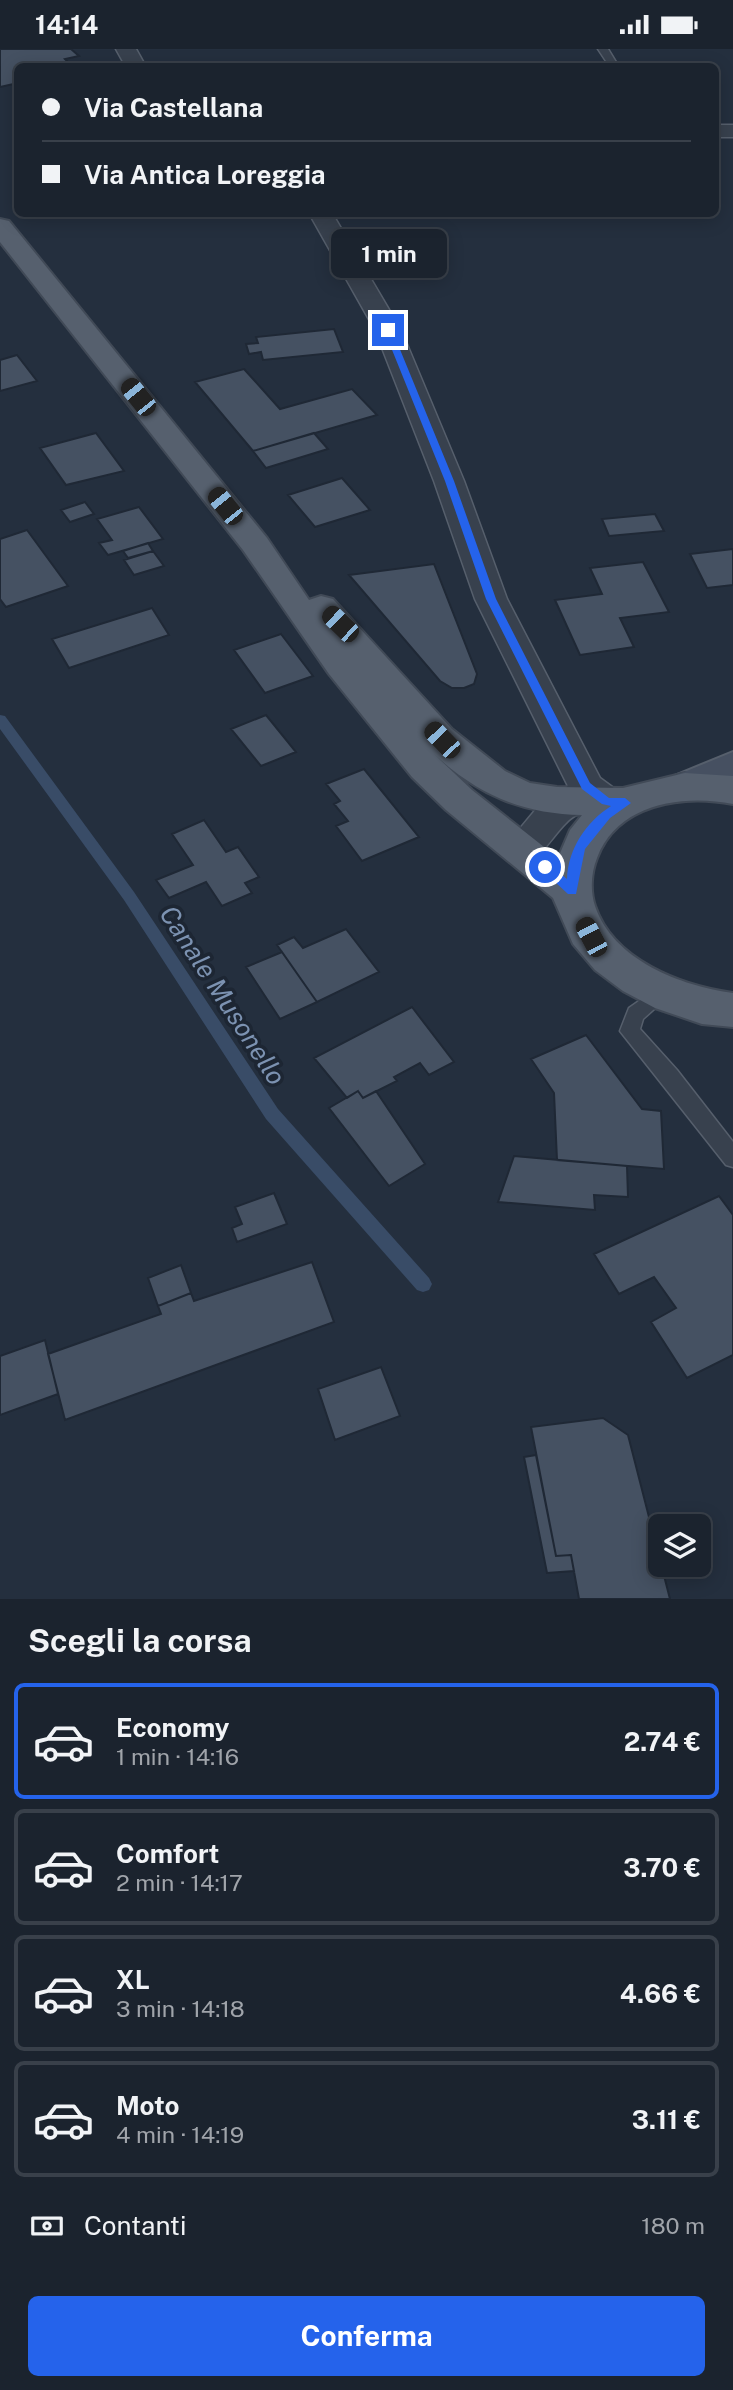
<!DOCTYPE html>
<html lang="it">
<meta charset="utf-8">
<style>
body{margin:0;font-family:"Public Sans",sans-serif;background:#282f3a;color:#f1f3f6;height:100vh;display:flex;flex-direction:column;font-size:26px;white-space:nowrap}
*{box-sizing:border-box;margin:0}
p{font-size:23px;color:#a0a4aa}
.icon{flex:none;width:38px;height:38px;fill:none;stroke:currentColor;stroke-width:2;stroke-linecap:round;stroke-linejoin:round}
.map{position:relative;height:1550px;overflow:hidden}
.side{display:flex;flex-direction:column;background:#1b232e;flex:1}
.side>*{flex:none}
.hud{position:absolute;left:14px;top:14px;width:705px;height:154px;border-radius:10px;box-shadow:0 4px 18px #0003,0 0 0 2px #39404a;display:grid;align-content:center;height:154px;padding:0 28px;background:#1b232e}
.controls{position:absolute;left:648px;top:1465px;display:grid;gap:14px}
.controls a{display:grid;place-items:center;width:63px;height:63px;border-radius:10px;background:#1b232e;box-shadow:0 4px 18px #0003,0 0 0 2px #39404a;font-size:35px}
.end{position:absolute;width:32px;height:32px;margin:-16px;border:9px solid #2563eb;background:#fff;box-shadow:0 0 0 4px #fff}
.from{border-radius:50%}
.bubble{position:absolute;height:49px;border-radius:10px;background:#1b232e;box-shadow:0 4px 18px #0003,0 0 0 2px #39404a;font-size:23px;font-weight:700;line-height:49px;text-align:center}
.car{position:absolute;width:21px;height:42px;margin:-21px -10px;border-radius:9px;box-shadow:0 0 5px 2px #0007;background:linear-gradient(#222 24%,#8ab4d8 0 40%,#222 0 76%,#8ab4d8 0 86%,#222 0)}
.hud b{display:flex;align-items:center;gap:24px;height:66px;font-size:26px}
.hud b+b{border-top:2px solid #39404a}
.hud i{width:18px;height:18px;background:#f1f3f6}
ul{padding:0;list-style:none}
li{display:flex;align-items:center;gap:21px;height:116px;margin:0 14px 10px;padding:0 14px;border:4px solid #39404a;border-radius:10px}
li div{flex:1}
li b{display:block;font-size:26px}
li em{font-style:normal;font-weight:700}
li.on{border-color:#2563eb}
li>.icon{width:63px;height:63px;stroke-width:1.5}
h2{padding:0 28px;font-size:32px;line-height:84px}
.pay{display:flex;align-items:center;gap:18px;height:77px;padding:0 28px;font-size:26px}
.pay p{margin-inline-start:auto}
.primary-button{display:flex;gap:14px;margin-top:auto;padding:14px 28px}
.primary-button a{flex:1;height:80px;border-radius:10px;background:#2563eb;color:#fff;font-size:28px;font-weight:700;line-height:80px;text-align:center}
.status{display:flex;justify-content:space-between;align-items:center;height:49px;padding:0 35px;background:#1b232e;direction:ltr}
.status svg{height:19px;fill:currentColor}
.map>svg:first-child{display:block}
.lines{fill:none;stroke-linecap:round;stroke-linejoin:round}
.stream{fill:#394c67;fill-rule:evenodd}
.building{fill:#455162;stroke:#1f2835;stroke-width:2}
.lane-casing{stroke:#565f6c;stroke-width:3}
.street-casing{stroke:#565f6c;stroke-width:3}
.secondary-casing{stroke:#565f6c;stroke-width:4}
.primary-casing{stroke:#414a57;stroke-width:4}
.lane{fill:#38414e;fill-rule:evenodd}
.street{fill:#38414e;fill-rule:evenodd}
.secondary{fill:#465061;fill-rule:evenodd}
.primary{fill:#56606e;fill-rule:evenodd}
.route{fill:#2563eb}
.labels{text-anchor:middle;dominant-baseline:central;stroke-width:7;stroke-linejoin:round;paint-order:stroke}
.water-label{font-size:26px;font-style:italic;fill:#7c92b1;stroke:#1d2633}
</style>
<div class="status"><b>14:14</b><svg viewBox="0 0 49 12"><path d="M0 12V9h3v3zM5 12V6h3v6zM10 12V3h3v9zM15 12V0h3v12zM26 1h20v11H26zM47 4h2v5h-2z"/></svg></div>
<div class="map">
<svg width="733" height="1550" viewBox="0 0 733 1550">
<rect width="100%" height="100%" fill="#242f3e"/>
<g class="lines">
<path class="stream" d="M0 666 5 667 134 843 278 1060 429 1229 432 1235 429 1241 423 1243 417 1241 266 1070 124 851 0 680Z"/>
</g>
<path class="building" d="M0 0H71L79 7 65 10 73 18H18V34L0 38Z
M334 280 343 303 263 311 261 303 249 305 246 295 258 294 256 288Z
M17 306 37 332 0 342V311Z
M244 320 280 360 352 340 377 366 253 402 195 333Z
M96 384 124 422 66 436 40 399Z
M314 384 328 400 266 419 253 402Z
M342 429 370 461 315 478 288 446Z
M85 453 94 465 70 473 61 461Z
M139 458 163 490 108 506 99 494 112 491 97 470Z
M655 465 664 482 609 487 602 470Z
M27 481 68 537 6 558 0 550V490Z
M148 494 153 502 128 509 123 502Z
M733 500V536L707 539 690 505Z
M153 502 164 517 134 526 124 511Z
M643 513 669 563 620 569 634 598 580 606 555 551 602 545 590 519Z
M434 515 477 625 474 635 464 639H452L440 632 349 526Z
M152 559 169 586 69 619 52 590Z
M281 585 313 627 265 644 234 601Z
M266 666 296 703 261 717 231 680Z
M364 720 419 788 362 812 336 777 348 772 334 755 340 752 326 735Z
M204 771 226 803 238 798 259 828 245 834 252 844 222 857 206 833 169 849 156 831 193 816 172 785Z
M346 880 379 923 317 953 277 896 294 888 303 899Z
M282 903 317 953 280 970 246 918Z
M412 958 454 1013 429 1026 420 1014 394 1028 397 1032 363 1049 358 1042 347 1049 314 1009Z
M586 986 642 1060 661 1062 664 1120 557 1111 554 1044 531 1010Z
M358 1042 363 1049 376 1042 425 1115 389 1137 329 1059Z
M514 1107 627 1117 628 1148 594 1146 595 1161 498 1153Z
M274 1144 287 1175 237 1193 232 1179 242 1175 235 1158Z
M719 1147 733 1166V1306L687 1329 651 1273 676 1259 654 1228 619 1245 594 1205Z
M312 1213 334 1273 65 1371 48 1305 161 1265 158 1257 191 1244 194 1252Z
M181 1216 191 1244 158 1257 148 1229Z
M45 1291 58 1345 0 1366V1307Z
M381 1318 400 1367 335 1391 318 1340Z
M603 1369 628 1386 670 1550H579L571 1506 556 1507 531 1378Z
M536 1406 556 1507 571 1506 574 1522 547 1524 524 1408Z"/>
<g class="lines">
<g class="lane-casing">
<path id="lane" d="M598 0H608L619 18H610Z
M662 936 669 939 672 944 643 970 640 980 677 1021 733 1093V1118L726 1116 620 982 629 959Z"/>
</g>
<g class="street-casing">
<path id="street" d="M116 0H136L146 18H126Z
M716 76H733V88H716Z
M309 164H332L401 281 464 432 507 550 600 729 619 743 624 752 619 761 606 765 590 759C582 763 572 767 566 774 547 793 538 819 509 810L503 800 542 753 568 737 475 550 434 432 375 281Z"/>
</g>
<g class="secondary-casing">
<path id="secondary" d="M733 703V731L685 751 672 748 666 738 672 728Z"/>
</g>
<g class="primary-casing">
<path id="primary" d="M0 170 9 172 267 489 309 551 321 547 333 550 452 680 505 722 530 734 557 738 623 739 685 724 733 727V755C682 745 617 755 597 809 591 824 590 842 595 857 613 911 681 937 733 944V978L702 975 655 959 623 942 595 921 573 895 553 849 446 761 412 728 329 625 243 501 0 193ZM434 705C478 746 523 765 582 766L570 781 558 809 472 741Z"/>
</g>
<use href="#lane" class="lane"/>
<use href="#street" class="street"/>
<use href="#secondary" class="secondary"/>
<use href="#primary" class="primary"/>
</g>
<path class="route" d="M388 278 392 281 454 432 496 550 590 734 609 749H625L631 754 610 769 585 800 576 845H568L539 818 549 815 567 830C568 800 586 773 611 757L602 755 582 740 486 550 445 432 384 281Z"/>
<g class="labels">
<g class="water-label">
<text transform="translate(223 946) rotate(57)">Canale Musonello</text>
</g>
</g>
</svg>
<div class="controls">
<a><svg class="icon" aria-label="layers" viewBox="0 0 24 24"><path d="M12 4l9 5-9 5-9-5zM3 14l9 5 9-5"/></svg></a>
</div>
<i class="end from" style="left:545px;top:818px"></i>
<i class="end" style="left:388px;top:281px"></i>
<div class="bubble" style="left:331px;top:180px;width:116px">1 min</div>
<i class="car" style="left:138px;top:348px;rotate:321deg"></i>
<i class="car" style="left:225px;top:457px;rotate:321deg"></i>
<i class="car" style="left:340px;top:575px;rotate:314deg"></i>
<i class="car" style="left:442px;top:691px;rotate:316deg"></i>
<i class="car" style="left:591px;top:888px;rotate:332deg"></i>
<div class="hud">
<b><i class="from"></i>Via Castellana</b>
<b><i></i>Via Antica Loreggia</b>
</div>
</div>
<section class="side">
<h2>Scegli la corsa</h2>
<ul>
<li class="on"><svg class="icon" aria-label="car" viewBox="0 0 24 24"><path d="M5 17H2v-5l4-1 3-4h7l3 4 3 1v5h-3M9 17h6M6 11h13"/><circle cx="7" cy="17" r="2"/><circle cx="17" cy="17" r="2"/></svg><div><b>Economy</b><p>1 min · 14:16</p></div><em>2.74 €</em></li>
<li><svg class="icon" aria-label="car" viewBox="0 0 24 24"><path d="M5 17H2v-5l4-1 3-4h7l3 4 3 1v5h-3M9 17h6M6 11h13"/><circle cx="7" cy="17" r="2"/><circle cx="17" cy="17" r="2"/></svg><div><b>Comfort</b><p>2 min · 14:17</p></div><em>3.70 €</em></li>
<li><svg class="icon" aria-label="car" viewBox="0 0 24 24"><path d="M5 17H2v-5l4-1 3-4h7l3 4 3 1v5h-3M9 17h6M6 11h13"/><circle cx="7" cy="17" r="2"/><circle cx="17" cy="17" r="2"/></svg><div><b>XL</b><p>3 min · 14:18</p></div><em>4.66 €</em></li>
<li><svg class="icon" aria-label="car" viewBox="0 0 24 24"><path d="M5 17H2v-5l4-1 3-4h7l3 4 3 1v5h-3M9 17h6M6 11h13"/><circle cx="7" cy="17" r="2"/><circle cx="17" cy="17" r="2"/></svg><div><b>Moto</b><p>4 min · 14:19</p></div><em>3.11 €</em></li>
</ul>
<div class="pay"><svg class="icon" aria-label="cash" viewBox="0 0 24 24"><path d="M3 7h18v10H3z"/><circle cx="12" cy="12" r="2"/></svg>Contanti<p>180 m</p></div>
<div class="primary-button"><a>Conferma</a></div>
</section>
